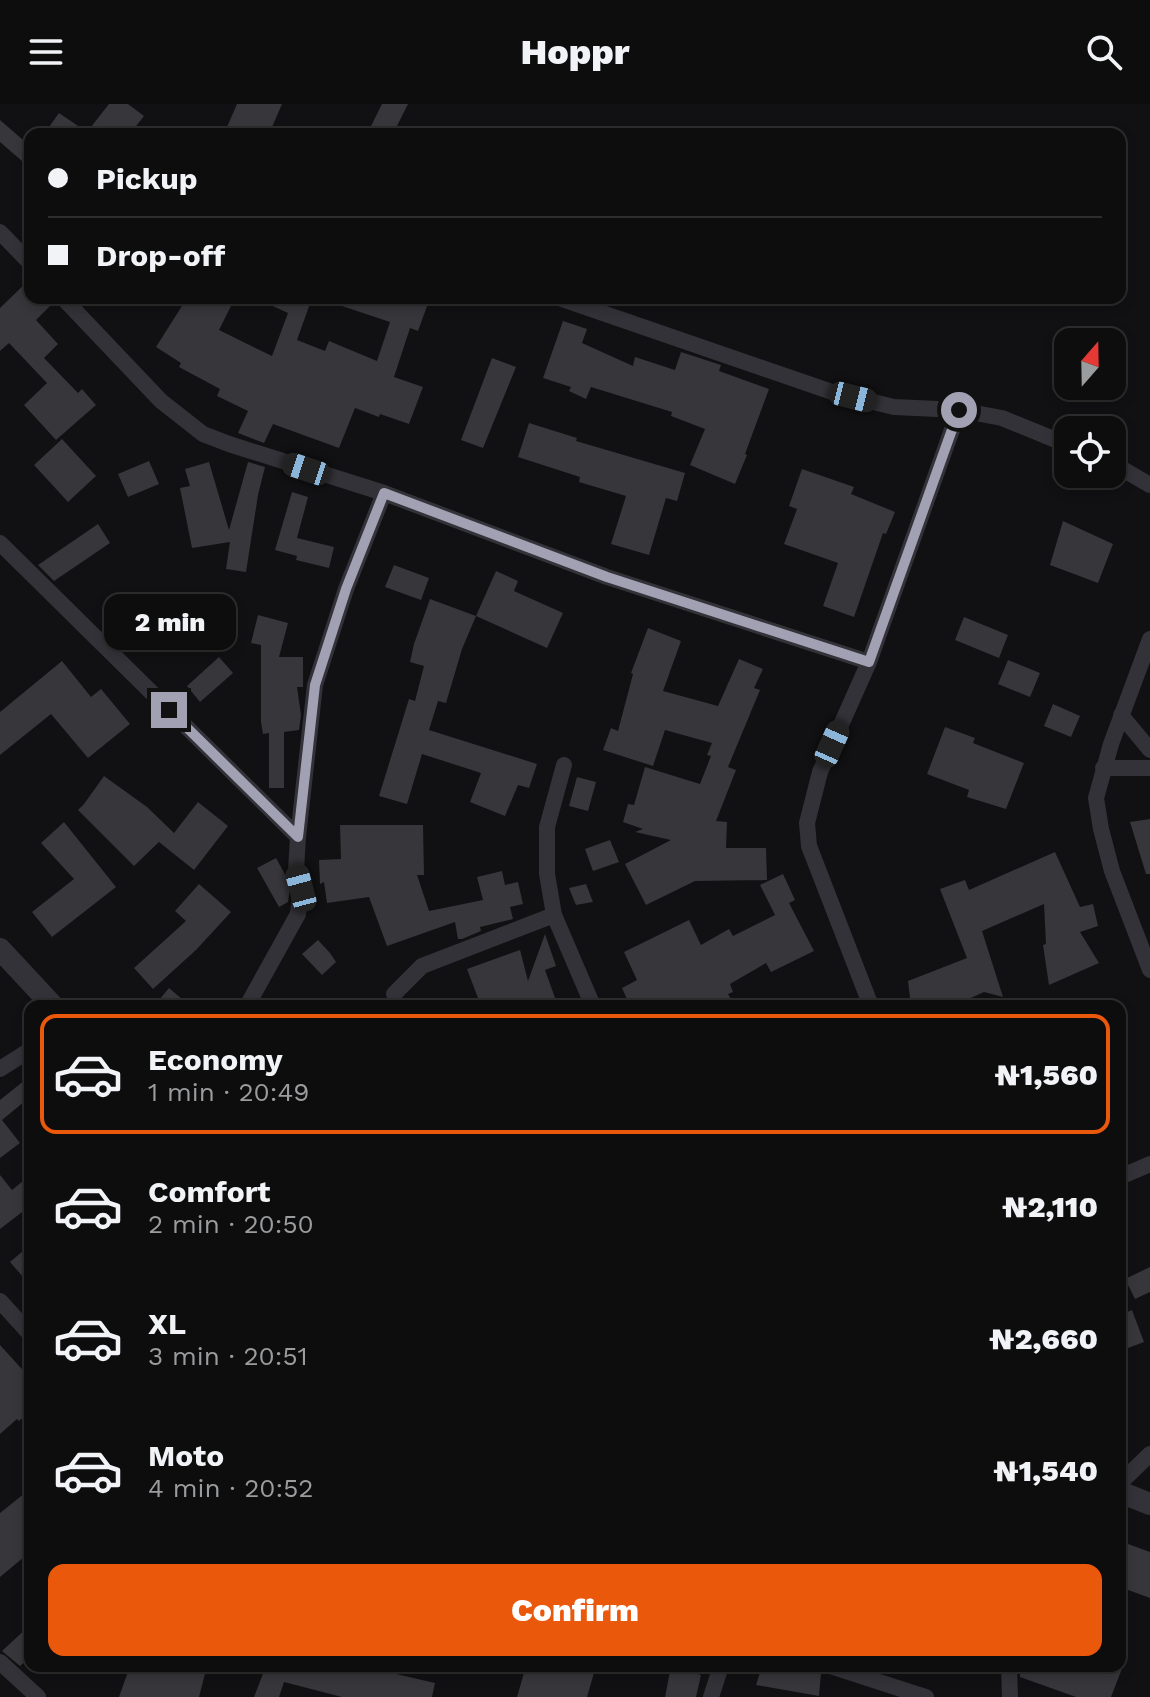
<!DOCTYPE html>
<meta charset="utf-8">
<style>
body{margin:0;font-family:"Work Sans",sans-serif;background:#1b1b1c;color:#f1f3f6;height:100vh;display:flex;flex-direction:column;font-size:30px;white-space:nowrap}
*{box-sizing:border-box;margin:0}
p{font-size:26px;color:#9a9c9e}
.icon{flex:none;width:44px;height:44px;fill:none;stroke:currentColor;stroke-width:2;stroke-linecap:round;stroke-linejoin:round}
.map{position:relative;flex:1;overflow:hidden}
.drawer{position:absolute;left:24px;top:896px;width:1102px;height:672px;display:flex;flex-direction:column;background:#0d0d0e;border-radius:16px;box-shadow:0 4px 12px #0003,0 0 0 2px #2d2d2e}
.drawer>*{flex:none}
.top-card{position:absolute;left:24px;top:24px;width:1102px;height:176px;border-radius:16px;box-shadow:0 4px 12px #0003,0 0 0 2px #2d2d2e;display:grid;align-content:center;height:176px;padding:0 24px;background:#0d0d0e}
.needle{width:52px;rotate:20deg}
.fabs{position:absolute;left:1054px;top:224px;display:grid;gap:16px}
.fabs a{display:grid;place-items:center;width:72px;height:72px;border-radius:16px;background:#0d0d0e;box-shadow:0 4px 12px #0003,0 0 0 2px #2d2d2e;font-size:40px}
.end{position:absolute;width:36px;height:36px;margin:-18px;border:10px solid #a2a1b4;background:#111;box-shadow:0 0 0 4px #111}
.from{border-radius:50%}
.bubble{position:absolute;height:56px;border-radius:16px;background:#0d0d0e;box-shadow:0 4px 12px #0003,0 0 0 2px #2d2d2e;font-size:26px;font-weight:800;line-height:56px;text-align:center}
.car{position:absolute;width:24px;height:48px;margin:-24px -12px;border-radius:10px;box-shadow:0 0 6px 2px #0007;background:linear-gradient(#222 24%,#8ab4d8 0 40%,#222 0 76%,#8ab4d8 0 86%,#222 0)}
.top-card b{display:flex;align-items:center;gap:28px;height:76px;font-size:30px}
.top-card b+b{border-top:2px solid #2d2d2e}
.top-card i{width:20px;height:20px;background:#f1f3f6}
ul{padding:14px 0 0;list-style:none}
li{display:flex;align-items:center;gap:24px;height:120px;margin:0 16px 12px;padding:0 8px;border:4px solid transparent;border-radius:16px}
li div{flex:1}
li b{display:block;font-size:30px}
li em{font-style:normal;font-weight:800}
li.current{border-color:#ea580c}
li>.icon{width:72px;height:72px;stroke-width:1.5}
.cta{display:flex;gap:16px;margin-top:auto;padding:16px 24px}
.cta a{flex:1;height:92px;border-radius:16px;background:#ea580c;color:#fff;font-size:32px;font-weight:800;line-height:92px;text-align:center}
header{display:flex;justify-content:space-between;align-items:center;height:104px;padding:0 24px;background:#0d0d0e;font-size:36px;font-weight:800}
.map>svg:first-child{display:block}
.building{fill:#36363b}
.lines{fill:none;stroke-linecap:round;stroke-linejoin:round}
.minor{stroke:#333238;stroke-width:16}
.tertiary{stroke:#333238;stroke-width:22}
.route{stroke:#a2a1b4;stroke-width:10}
</style>
<header><svg class="icon" aria-label="menu" viewBox="0 0 24 24"><path d="M4 6h16M4 12h16M4 18h16"/></svg>Hoppr<svg class="icon" aria-label="search" viewBox="0 0 24 24"><circle cx="10" cy="10" r="6"/><path d="M15 15l6 6"/></svg></header>
<div class="map">
<svg width="1150" height="1593" viewBox="0 0 1150 1593">
<rect width="100%" height="100%" fill="#111113"/>
<path class="building" d="M109 0H128L144 12 130 30H44L59 9 87 28Z
M237 0H282L269 30H224Z
M382 0H408L393 30H367Z
M0 16 30 42V64L0 38Z
M30 175V194H52L53 199 36 216 58 240 44 254 78 289 82 285 96 301 56 336 24 301 47 279 9 239 0 247V204Z
M187 194H235L219 226 272 252 288 209 255 194H312L297 236 325 247 329 237 377 257 390 218 327 197 328 194H430L418 227 410 224 394 273 423 283 409 320 380 310 379 313 355 304 339 344 273 320 264 339 238 329 248 307 217 292 220 285 179 263 181 259 156 243Z
M563 217 587 225 582 239 633 262 635 253 675 266 681 248 721 261 719 267 769 285 745 350 747 351 735 380 690 361 705 325 671 312 672 308 591 283 586 295 569 287 571 283 543 274Z
M492 254 516 263 483 344 461 336Z
M529 319 577 334 576 337 685 369 677 397 666 394 649 451 611 440 626 392 579 378 580 373 518 353Z
M62 335 96 372 68 398 34 361Z
M149 357 159 380 128 393 118 370Z
M209 358 229 426 248 358 265 363 258 391 246 468 226 465 230 438 192 444 180 384 190 382 185 365Z
M802 365 854 383 851 390 895 408 886 430 883 429 854 513 823 502 838 459 784 440 797 405 789 402Z
M292 388 308 393 297 434 334 443 329 464 296 456 297 452 275 446Z
M1063 417 1113 440 1098 479 1050 461Z
M98 420 110 439 54 477 38 461Z
M394 461 429 474 421 496 385 483Z
M496 467 518 477 514 487 563 509 547 544 476 512Z
M430 495 476 512 462 545 446 599 438 597 429 626 537 660 529 684 518 681 505 712 470 698 481 669 422 650 407 700 379 692 409 595 415 597 424 562 410 558 414 540Z
M258 511 288 519 279 553H303V583H297L301 611 299 626 284 628V684H269V629L263 630 261 618V541L251 539Z
M964 513 1008 531 999 554 955 536Z
M648 524 681 537 663 587 718 602 739 555 763 565 754 584 760 586 728 663 736 666 716 717 727 718 726 744H766L767 776 695 777 646 801 625 760 671 736 635 728 643 725 623 718 628 700 634 701 645 663 700 680 711 652 707 651 712 639 665 626 653 662 603 646 611 624 618 627 633 570 631 569Z
M219 553 233 569 200 598 187 582Z
M1008 556 1040 569 1030 593 998 580Z
M62 557 91 593 101 585 130 620 88 654 51 610 0 651V608Z
M1053 600 1080 612 1071 633 1044 622Z
M945 623 975 634 973 639 1024 659 1006 705 967 693 969 686 927 670Z
M104 672 147 703 174 729 198 698 228 722 194 766 159 738 134 762 78 706 84 700Z
M577 673 596 678 588 707 569 702Z
M1150 715V770H1146L1130 718Z
M64 718 116 783 52 833 32 808 74 775 41 739Z
M340 721H423L424 771H417L429 807 483 796 477 773 502 767 505 781 518 778 523 800 510 803 513 815 480 823 481 827 462 835H458L455 818 387 842 369 793 327 799 324 778 320 780 319 756 341 755Z
M610 736 619 758 593 767 585 745Z
M1055 748 1080 803 1093 800 1098 822 1080 828 1099 859 1049 881 1043 841 1046 840 1044 800 982 827 1003 893 984 888 962 898 963 902H911L908 877 967 854 940 785 965 776 969 786Z
M276 754 286 772 290 785 288 798 279 803 257 764Z
M783 770 795 796 789 799 814 847 771 868 766 859 730 880 733 888 728 890 735 902H630L622 884 637 876 624 848 689 816 701 841 729 825 733 832 775 811 760 781Z
M199 780 231 808 196 846 153 885 134 864 186 817 175 807Z
M586 780 593 798 576 801 569 784Z
M545 830 556 862 545 866 558 902H481L467 865 520 846 528 877Z
M318 836 330 849 336 858 322 871 302 850Z
M169 884 190 902H154Z
M30 972V993L2 1016 20 1039 0 1054V996Z
M0 1071 12 1086 23 1077 30 1086V1102L0 1125Z
M30 1141V1181L10 1158Z
M1150 1163V1188L1135 1195 1125 1175Z
M1132 1206 1144 1238 1120 1247V1211Z
M0 1241 30 1274V1307L19 1317 17 1315 0 1330Z
M30 1385V1448L0 1473V1409Z
M1120 1437 1150 1448V1494L1120 1483Z
M30 1521V1553L20 1562 2 1547Z
M130 1562H207L199 1593H119Z
M266 1562H394L392 1569 435 1579 432 1593H342L284 1578 279 1593H254Z
M526 1562H596L587 1593H517Z
M671 1562 701 1571 696 1593H665Z
M762 1562H790L821 1569 819 1592 756 1581Z
M1020 1562H1123L1111 1593H1076L1020 1573Z"/>
<g class="lines">
<path class="minor" d="M0 128 30 159
M63 194 161 297 203 330 229 340 384 389 607 473 869 558
M559 194 832 288 894 303 959 306 1002 314 1068 341
M1112 359 1150 381
M0 439 298 733
M1150 535 1111 640 1096 694 1101 725 1112 767 1150 866
M1121 611 1150 646
M564 661 547 723V770L554 811 593 902
M1103 664H1150
M394 890 422 862 554 811
M247 902 298 810 301 784 296 766 298 733 315 581 346 485 384 389
M871 902 809 742 807 719 820 668 869 558 959 306
M0 965 30 946
M1120 1073 1150 1060
M0 1197 30 1230
M1120 1379 1150 1350
M0 1558 38 1593
M830 1562 926 1593
M1009 1562 1010 1593
M711 1593 721 1562"/>
<path class="tertiary" d="M0 845 53 902
M1120 1388 1150 1400"/>
</g>
<g class="lines">
<path class="route" d="M169 606 298 733 315 581 346 485 384 389 607 473 869 558 959 306"/>
</g>
</svg>
<div class="fabs">
<a><svg class="needle" viewBox="-14 -14 28 28"><path d="M0-13l5 13h-10z" fill="#e53935"/><path d="M0 13l5-13h-10z" fill="#9a9c9e"/></svg></a>
<a><svg class="icon" aria-label="locate" viewBox="0 0 24 24"><circle cx="12" cy="12" r="6"/><path d="M12 2v4M12 18v4M2 12h4M18 12h4"/></svg></a>
</div>
<i class="end from" style="left:959px;top:306px"></i>
<i class="end" style="left:169px;top:606px"></i>
<div class="bubble" style="left:104px;top:490px;width:132px">2 min</div>
<i class="car" style="left:853px;top:293px;rotate:104deg"></i>
<i class="car" style="left:306px;top:365px;rotate:288deg"></i>
<i class="car" style="left:832px;top:640px;rotate:24deg"></i>
<i class="car" style="left:301px;top:784px;rotate:345deg"></i>
<div class="top-card">
<b><i class="from"></i>Pickup</b>
<b><i></i>Drop-off</b>
</div>
<section class="drawer">
<ul>
<li class="current"><svg class="icon" aria-label="car" viewBox="0 0 24 24"><path d="M5 17H2v-5l4-1 3-4h7l3 4 3 1v5h-3M9 17h6M6 11h13"/><circle cx="7" cy="17" r="2"/><circle cx="17" cy="17" r="2"/></svg><div><b>Economy</b><p>1 min · 20:49</p></div><em>₦1,560</em></li>
<li><svg class="icon" aria-label="car" viewBox="0 0 24 24"><path d="M5 17H2v-5l4-1 3-4h7l3 4 3 1v5h-3M9 17h6M6 11h13"/><circle cx="7" cy="17" r="2"/><circle cx="17" cy="17" r="2"/></svg><div><b>Comfort</b><p>2 min · 20:50</p></div><em>₦2,110</em></li>
<li><svg class="icon" aria-label="car" viewBox="0 0 24 24"><path d="M5 17H2v-5l4-1 3-4h7l3 4 3 1v5h-3M9 17h6M6 11h13"/><circle cx="7" cy="17" r="2"/><circle cx="17" cy="17" r="2"/></svg><div><b>XL</b><p>3 min · 20:51</p></div><em>₦2,660</em></li>
<li><svg class="icon" aria-label="car" viewBox="0 0 24 24"><path d="M5 17H2v-5l4-1 3-4h7l3 4 3 1v5h-3M9 17h6M6 11h13"/><circle cx="7" cy="17" r="2"/><circle cx="17" cy="17" r="2"/></svg><div><b>Moto</b><p>4 min · 20:52</p></div><em>₦1,540</em></li>
</ul>
<div class="cta"><a>Confirm</a></div>
</section>
</div>
